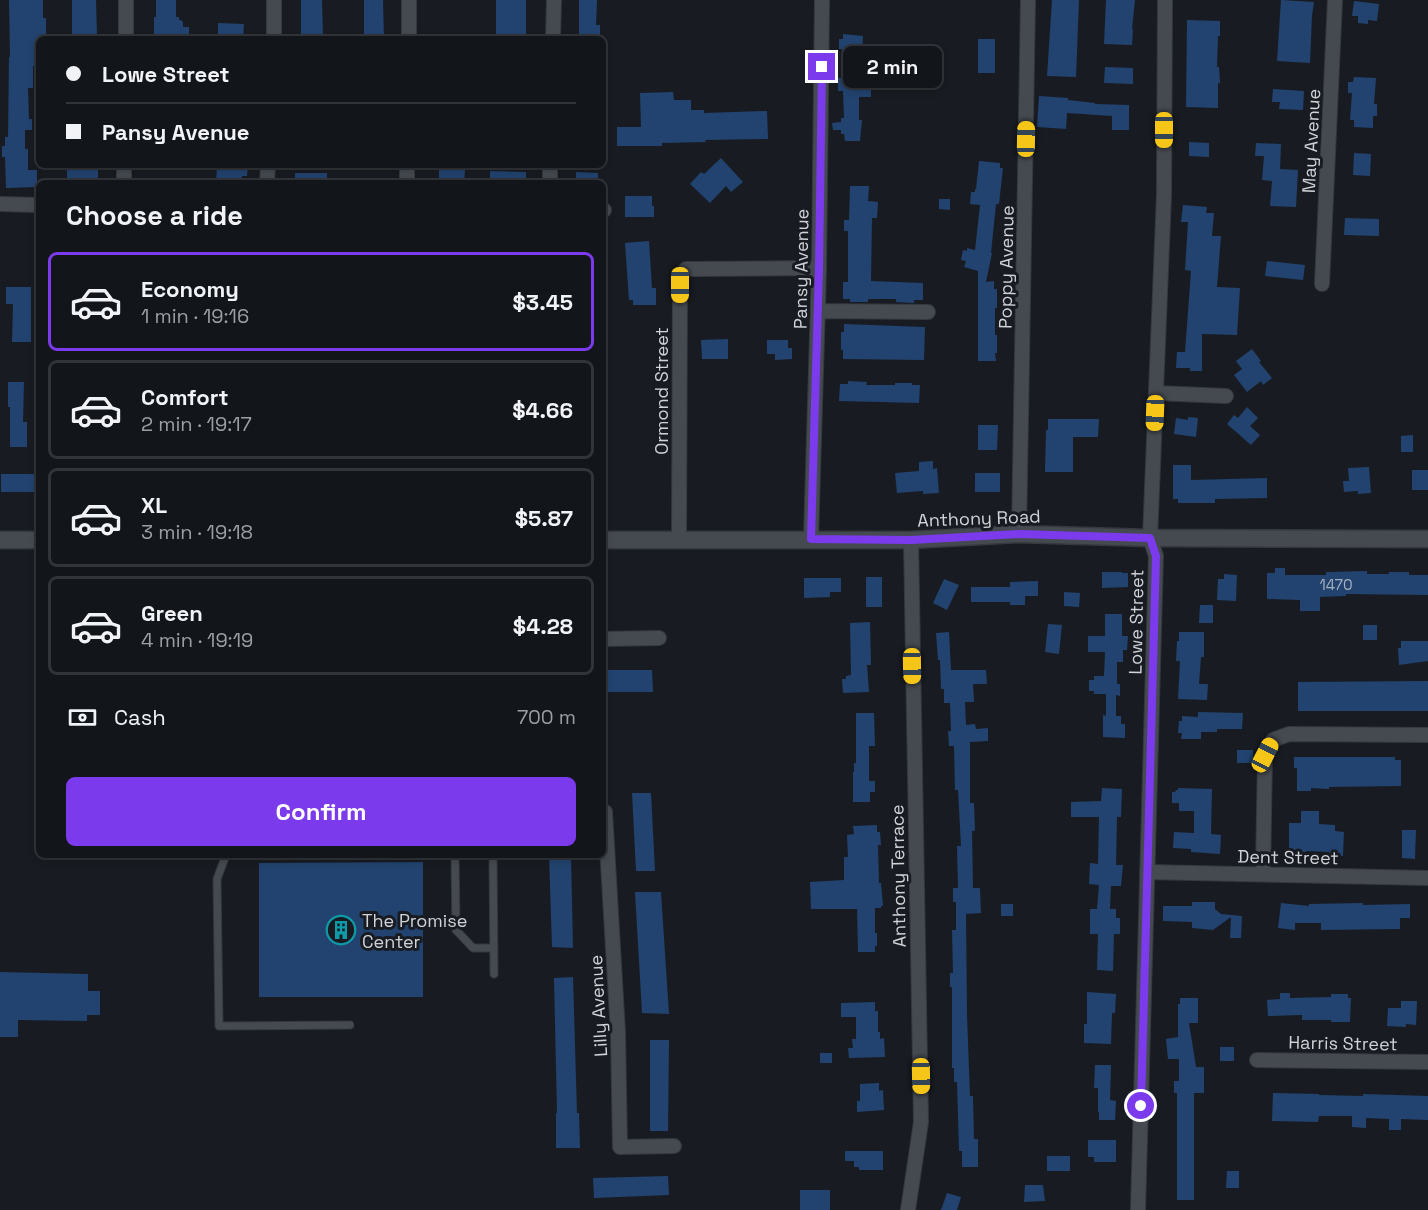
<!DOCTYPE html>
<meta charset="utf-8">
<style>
body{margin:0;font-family:"Space Grotesk",sans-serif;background:#1f2227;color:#f1f3f6;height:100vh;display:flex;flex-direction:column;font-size:22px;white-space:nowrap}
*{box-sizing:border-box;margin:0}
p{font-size:20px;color:#9c9fa2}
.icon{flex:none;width:33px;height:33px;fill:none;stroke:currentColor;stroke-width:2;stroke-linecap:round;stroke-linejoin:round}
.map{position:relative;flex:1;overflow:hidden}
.sheet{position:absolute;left:36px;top:180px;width:570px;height:678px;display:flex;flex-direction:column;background:#12151a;border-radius:9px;box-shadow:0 3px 9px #0003,0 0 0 2px #313439}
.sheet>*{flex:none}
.banner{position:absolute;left:36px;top:36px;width:570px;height:132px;border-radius:9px;box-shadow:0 3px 9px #0003,0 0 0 2px #313439;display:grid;align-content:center;height:132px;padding:0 30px;background:#12151a}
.end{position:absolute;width:27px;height:27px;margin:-14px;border:8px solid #7c3aed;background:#fff;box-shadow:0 0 0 3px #fff}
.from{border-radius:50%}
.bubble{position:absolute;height:42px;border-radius:9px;background:#12151a;box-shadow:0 3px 9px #0003,0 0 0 2px #313439;font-size:20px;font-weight:700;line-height:42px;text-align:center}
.car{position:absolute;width:18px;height:36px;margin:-18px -9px;border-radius:8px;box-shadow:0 0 4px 2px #0007;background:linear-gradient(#f5c518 24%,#345 0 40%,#f5c518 0 76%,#345 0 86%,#f5c518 0)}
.banner b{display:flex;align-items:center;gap:21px;height:57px;font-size:22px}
.banner b+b{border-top:2px solid #313439}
.banner i{width:15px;height:15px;background:#f1f3f6}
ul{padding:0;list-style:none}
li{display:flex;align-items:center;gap:18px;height:99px;margin:0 12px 9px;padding:0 18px;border:3px solid #313439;border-radius:9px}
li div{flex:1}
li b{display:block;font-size:22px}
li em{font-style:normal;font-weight:700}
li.active{border-color:#7c3aed}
li>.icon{width:54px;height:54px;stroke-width:1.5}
h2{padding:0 30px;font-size:27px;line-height:72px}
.pay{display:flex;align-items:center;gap:15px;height:66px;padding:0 30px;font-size:22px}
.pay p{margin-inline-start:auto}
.cta{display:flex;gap:12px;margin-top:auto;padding:12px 30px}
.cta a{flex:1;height:69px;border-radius:9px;background:#7c3aed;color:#fff;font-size:24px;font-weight:700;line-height:69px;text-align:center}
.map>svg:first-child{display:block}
.building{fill:#22436f}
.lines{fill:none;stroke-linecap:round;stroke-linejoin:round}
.service-casing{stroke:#35383d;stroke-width:9}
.minor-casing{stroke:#35383d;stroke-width:16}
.tertiary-casing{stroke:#35383d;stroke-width:19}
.service{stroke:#454a51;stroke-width:7}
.minor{stroke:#454a51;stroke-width:14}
.tertiary{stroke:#454a51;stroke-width:16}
.route{stroke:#7c3aed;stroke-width:8}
.labels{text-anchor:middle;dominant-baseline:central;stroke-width:6;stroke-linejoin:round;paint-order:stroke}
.number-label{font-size:15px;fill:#a4afbd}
.street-label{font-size:18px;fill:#d0d3d7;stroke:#181c22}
.poi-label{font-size:18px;fill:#d0d3d7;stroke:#181c22;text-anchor:start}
</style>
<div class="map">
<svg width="1428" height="1210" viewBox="0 0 1428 1210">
<rect width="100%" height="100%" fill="#181c22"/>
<path class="building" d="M9 0H43V18H46V36H39V66H33V88H28L29 119H32V130H25V149H28V170H37V187L6 188 5 157H2V146H5V137H8L9 57H10Z
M72 0H96L97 35 72 36Z
M156 0H176V17H179V20H181L183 22V27H189V38H154V17H156Z
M301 0H322L323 37 301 38Z
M364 0H383L384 39H364Z
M496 0H526V38H496Z
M579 0H597L596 25H600V37L579 36Z
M1052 0H1079L1076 77 1047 76Z
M1106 0H1135L1132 29H1133L1132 45 1104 44Z
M1281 0 1314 2 1312 16 1310 63 1277 61Z
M1354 1 1379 4 1377 21 1368 20V24L1358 23V16H1352Z
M1187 20 1220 21V36H1218L1217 67H1219L1220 83H1218V108L1186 107Z
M218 23 244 24 243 39H218Z
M843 34 863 36 862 56H842V49H839V39H843Z
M978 39H995V73H978Z
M1105 67 1133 68V84L1104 83Z
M1354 77 1376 78 1374 104H1377V116H1373V128L1354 127V120H1350L1352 93H1348V82H1353Z
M838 78H871V97H859V120H862L860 141H845L844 134H841V130H833L832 123 841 122V118H844L843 91H838Z
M1273 89 1304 91 1303 110 1279 109 1280 102H1272Z
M673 92 674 100H691V110H704V113L767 111 768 139 705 140 706 142 662 143V146H617V127H641L640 93Z
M1039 96 1068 98V100L1095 103V104L1129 105V130H1112V116L1067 113 1066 129 1037 127Z
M1189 142 1209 143V157L1189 156Z
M1256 143 1281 144 1280 169 1298 170 1296 207 1270 206 1272 181 1262 180 1264 156H1255Z
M1354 153 1371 154 1370 176 1353 175Z
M721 158 743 182 731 192 726 186 710 203 690 184 701 172 704 174Z
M979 161 1000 163V168H1003L999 204H996L991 253H992L986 282 994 281V289H997V308H995V335H997V353H995L996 361H978V271L964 267 966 261 961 260 963 250 967 251V248L975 250 980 205 970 204 971 192H975V189H976Z
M217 165H248L247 176H242V183H216Z
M67 168H98V183H67Z
M439 169 465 170 464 183H439Z
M490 171 526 172V183H490Z
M576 172 598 173V183H576Z
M295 173H327V183H295Z
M850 186H869L868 201 878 202 877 218H872L871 281 923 283V300H914V303L896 302V299H868V302H850V299H843V282H848V231H844V220H849Z
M625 196H652V206H654V217H625Z
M939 199H950V210L939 209Z
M1183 205 1207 207 1206 213H1214L1212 236H1221L1217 287 1240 288 1237 335 1202 334V371H1190V368H1176L1177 352H1185L1191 271 1185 270 1188 222H1181Z
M1345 218 1379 219V236L1344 235Z
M649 241 652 288H656V305H633V300H629L625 243Z
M1267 261 1305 265 1303 280 1265 276Z
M6 287H31V342H12L13 304H6Z
M844 324 925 327 924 360 843 359V350H841V332H844Z
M728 339V359H702L701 340Z
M767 340H788V348H792V359L775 360V354H767Z
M1252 349 1261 361 1259 362 1272 378 1263 385 1261 381 1247 392 1234 375 1242 369 1236 361Z
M848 381 867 382 866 385H895V383H912V385H920L919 403 839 401 840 384H848Z
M8 382H24L23 422H27V447H10V407H8Z
M1247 407 1258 418 1250 426 1260 435 1251 445 1227 424 1234 415 1238 418Z
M1188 417 1198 418 1196 437 1174 434 1176 418 1188 420Z
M1048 419H1099L1098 437H1073V472H1045L1046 430H1048Z
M978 425H998L997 450H978Z
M1413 435V452H1401V436Z
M933 461V469L937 468 939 493 923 494V491L897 493 895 473 919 471V462Z
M1173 465H1191V480L1267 478V498L1215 499V503H1178V499H1173Z
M1369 467 1371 493 1358 494V491L1344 492 1343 481H1349L1348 468Z
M1412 470H1428V490H1412Z
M975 473H1000V492H975Z
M1 474H39V492H1Z
M1275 568H1285V575H1326V572H1329L1367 571V574H1389V572H1409V575H1428V595L1346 594V596L1320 597V611H1300V600L1267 599V573H1275Z
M1102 572H1122V573H1128V587L1102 588Z
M1224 574 1237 575 1236 601 1217 600 1218 579H1224Z
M866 577H882V607H866Z
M804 578H841V592H830V597L804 598Z
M944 579 959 585 947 610 933 603Z
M1038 581V596H1025V605H1010V602H971V587H1010V582Z
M1064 592 1080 593 1079 607 1064 606Z
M1200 605H1213V623H1199Z
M1105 614H1122V636H1128L1127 650H1123V662H1117V684H1120V696L1116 695V716H1121V724H1125V738L1103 737V715L1106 716V694H1094V691H1089V680H1094V676H1104L1105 652H1088V636H1105Z
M870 622 871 665H867L869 692 843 693 842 679H846V676L851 675 850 623Z
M1048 624 1062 625 1059 654 1045 652Z
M1363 625H1377V640H1363Z
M949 632 951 670H986L987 684H973L974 702H965L966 725 975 724 976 729 988 728V741L970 742V803H974L975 831H972L973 888H980L981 913 966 914 967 1015 970 1096H973L974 1139H978V1167H962V1151H959L957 1082H954V1068H952V987H950V973H953L952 930H956V902H953V888H958L957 846H961L958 790H955L954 746H949L948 731H951L950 703H944V689H941L940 660H938L936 633Z
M1179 632H1204V657H1201L1199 684H1208L1207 700 1178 699 1180 661H1176L1177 641H1179Z
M1401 641H1428V661L1399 665 1398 648H1401Z
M603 670H652L653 692H603Z
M1428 681V711H1298V682Z
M1198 712 1243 713 1242 729H1217V732H1201V739H1181L1182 733H1178L1179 721H1182V716L1198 717Z
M856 713H874L875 746H869V781H875V792H870V802H853V772H854V763H856Z
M1237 750H1253V763H1237Z
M1294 757H1395V760H1401V786L1329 787V789L1311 788V791H1297V768H1294Z
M1102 788 1122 789 1121 817H1117L1116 865H1123L1121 886H1111L1110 909H1116V918H1120V934H1114L1113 971 1097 970 1098 934H1090V909H1097L1099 885 1089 884 1090 863 1098 864 1099 817H1071V802L1101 801Z
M1178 788 1212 789 1211 834 1221 835 1220 854 1191 852V849L1173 848 1174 832 1194 833V811H1179V803H1172V792H1175L1176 790H1178Z
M632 793H651L655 871H636Z
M1301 811H1319V824L1335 825V831L1344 832 1343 856 1329 855V852L1306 851V858H1289V823H1301Z
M877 825V832H880L881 845H878L879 883H881L883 906H881V908H875V933H877V946H875V952H858L857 909H811L810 882 844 880V857H848L847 835 854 834 853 826Z
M1402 830H1416L1415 859 1402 858Z
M549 855H571L573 948 552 947Z
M423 862V997H259V863Z
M635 892H661L669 1014 642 1013Z
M1192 902H1215V909L1221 914 1242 916 1241 938H1230L1231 917 1213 930 1192 928V922L1163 921V906H1192Z
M1281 903 1309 906V904L1363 903V905L1410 904V918H1400V929L1321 930V923H1295V930L1278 928Z
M1001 904H1013V916H1001Z
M0 972 88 974V991H100V1015H87V1021L18 1020V1037H0Z
M573 977 577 1113H579L580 1148H556V1113H557L554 978Z
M1087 992 1116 994 1115 1013H1112L1111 1044 1084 1043V1024H1087Z
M1280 993H1290V998L1331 997V994H1348V998H1351L1350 1022H1331V1020H1302V1015L1268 1016 1267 1000 1280 999Z
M1180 998H1198V1023H1189L1196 1067H1204V1093H1194V1200H1177V1093H1174V1081H1179V1059H1168L1166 1039 1178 1037V1004H1180Z
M1401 1001H1417L1416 1025 1406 1024V1027L1387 1026 1388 1008H1401Z
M875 1002V1011H878V1032H880V1039L884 1038 885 1057 849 1058 848 1048H853L852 1039H856V1017H841V1003Z
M650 1040H669L668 1131H650Z
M1220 1047H1234V1061H1220Z
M820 1053H832V1063H820Z
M1095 1065H1111L1110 1100 1116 1101 1115 1120H1099V1112H1098V1088H1094Z
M879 1083V1091L883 1090 884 1110 857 1112V1101H860V1084Z
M1273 1093 1319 1094V1095L1363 1096V1094L1428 1096V1120L1401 1119V1130H1389V1119L1366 1118V1128L1352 1127V1116H1319L1318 1122 1272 1121Z
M1088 1140H1116V1162H1094V1157H1088Z
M845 1151H883V1170H859V1167H854V1161H845Z
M1047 1156H1070V1171H1047Z
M1227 1171H1239V1188H1226Z
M668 1176 669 1195 594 1198 593 1178Z
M1025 1185H1043L1045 1201 1024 1202Z
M800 1190H830V1210H800Z
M947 1193 961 1197 957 1210H941Z"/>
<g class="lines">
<g class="service-casing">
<path id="service" d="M226 855 217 879 219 1026 350 1025
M455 855 456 930 473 948H494
M493 855 494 974"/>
</g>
<g class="minor-casing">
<path id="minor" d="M126 39V0
M274 39V0
M409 39V0
M553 39 554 0
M124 183V165
M267 183 268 165
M407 183V165
M550 183V165
M0 204 39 205
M603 210H604
M1322 284 1335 0
M818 311 928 312
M1156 393 1226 396
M1019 534 1028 0
M811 539 819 268 822 0
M679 540 680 285 681 275 686 269H695L819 268
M603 639 659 638
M603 811 605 812 618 1033 620 1147 674 1146
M1147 872 1428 878
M1263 874 1265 755 1273 740 1289 734 1428 735
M1257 1060 1428 1062
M908 1210 921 1122 911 540
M1138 1210 1156 556 1150 538 1164 195 1165 0"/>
</g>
<g class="tertiary-casing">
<path id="tertiary" d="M0 540H39
M603 540H911L1019 534 1150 538 1428 539"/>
</g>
<use href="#service" class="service"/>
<use href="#minor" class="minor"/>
<use href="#tertiary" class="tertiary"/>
</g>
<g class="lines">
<path class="route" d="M822 67 819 268 811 539 911 540 1019 534 1150 538 1156 556 1141 1106"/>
</g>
<defs>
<g id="building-ring" transform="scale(1.5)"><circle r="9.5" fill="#181c22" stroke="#0f9aa8" stroke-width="1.5"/><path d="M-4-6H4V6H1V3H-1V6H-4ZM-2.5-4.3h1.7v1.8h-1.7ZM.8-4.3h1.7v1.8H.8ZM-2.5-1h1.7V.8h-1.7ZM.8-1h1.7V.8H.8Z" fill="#0f9aa8"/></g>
</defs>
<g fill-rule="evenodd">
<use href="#building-ring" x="341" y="930"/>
</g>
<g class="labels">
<g class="number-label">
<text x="1336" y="584">1470</text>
</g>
<g class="street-label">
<text transform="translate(1311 141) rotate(-87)">May Avenue</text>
<text transform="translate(1006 267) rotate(-89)">Poppy Avenue</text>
<text transform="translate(801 269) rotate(-89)">Pansy Avenue</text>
<text transform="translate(661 391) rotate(-90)">Ormond Street</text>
<text transform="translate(979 518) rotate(-2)">Anthony Road</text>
<text transform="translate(1136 622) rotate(-89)">Lowe Street</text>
<text transform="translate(1288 857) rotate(1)">Dent Street</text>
<text transform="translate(898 876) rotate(-91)">Anthony Terrace</text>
<text transform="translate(598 1006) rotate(-93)">Lilly Avenue</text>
<text transform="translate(1343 1043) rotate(1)">Harris Street</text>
</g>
<g class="poi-label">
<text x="362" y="920">The Promise<tspan x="362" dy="21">Center</tspan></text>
</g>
</g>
</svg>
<i class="end from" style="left:1141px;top:1106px"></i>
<i class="end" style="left:822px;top:67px"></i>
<div class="bubble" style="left:843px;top:46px;width:99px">2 min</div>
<i class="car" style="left:1164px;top:130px;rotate:180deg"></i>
<i class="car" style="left:1026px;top:139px;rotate:1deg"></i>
<i class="car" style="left:680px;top:285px;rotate:180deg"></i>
<i class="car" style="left:1155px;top:413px;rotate:182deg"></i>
<i class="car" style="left:912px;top:666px;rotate:179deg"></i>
<i class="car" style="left:1265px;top:755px;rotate:27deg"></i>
<i class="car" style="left:921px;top:1076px;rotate:179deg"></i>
<div class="banner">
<b><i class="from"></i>Lowe Street</b>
<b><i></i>Pansy Avenue</b>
</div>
<section class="sheet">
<h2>Choose a ride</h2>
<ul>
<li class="active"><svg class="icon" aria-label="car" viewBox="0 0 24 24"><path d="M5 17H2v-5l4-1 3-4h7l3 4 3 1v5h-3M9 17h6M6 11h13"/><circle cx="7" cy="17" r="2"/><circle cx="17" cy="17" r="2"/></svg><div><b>Economy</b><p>1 min · 19:16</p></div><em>$3.45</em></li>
<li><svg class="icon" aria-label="car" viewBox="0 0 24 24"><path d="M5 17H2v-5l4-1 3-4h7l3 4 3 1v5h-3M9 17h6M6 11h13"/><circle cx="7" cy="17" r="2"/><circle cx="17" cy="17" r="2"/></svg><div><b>Comfort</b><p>2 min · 19:17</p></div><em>$4.66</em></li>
<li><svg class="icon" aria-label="car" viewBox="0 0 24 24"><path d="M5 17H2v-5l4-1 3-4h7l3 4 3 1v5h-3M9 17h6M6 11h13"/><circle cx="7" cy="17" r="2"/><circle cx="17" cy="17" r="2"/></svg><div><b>XL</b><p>3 min · 19:18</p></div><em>$5.87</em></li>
<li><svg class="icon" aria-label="car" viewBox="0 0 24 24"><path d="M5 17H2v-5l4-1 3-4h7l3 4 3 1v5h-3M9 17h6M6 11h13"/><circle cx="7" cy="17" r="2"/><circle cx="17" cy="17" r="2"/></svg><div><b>Green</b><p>4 min · 19:19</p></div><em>$4.28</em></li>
</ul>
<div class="pay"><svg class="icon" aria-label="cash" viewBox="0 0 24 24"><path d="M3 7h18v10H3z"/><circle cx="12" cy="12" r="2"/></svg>Cash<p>700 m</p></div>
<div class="cta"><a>Confirm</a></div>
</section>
</div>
